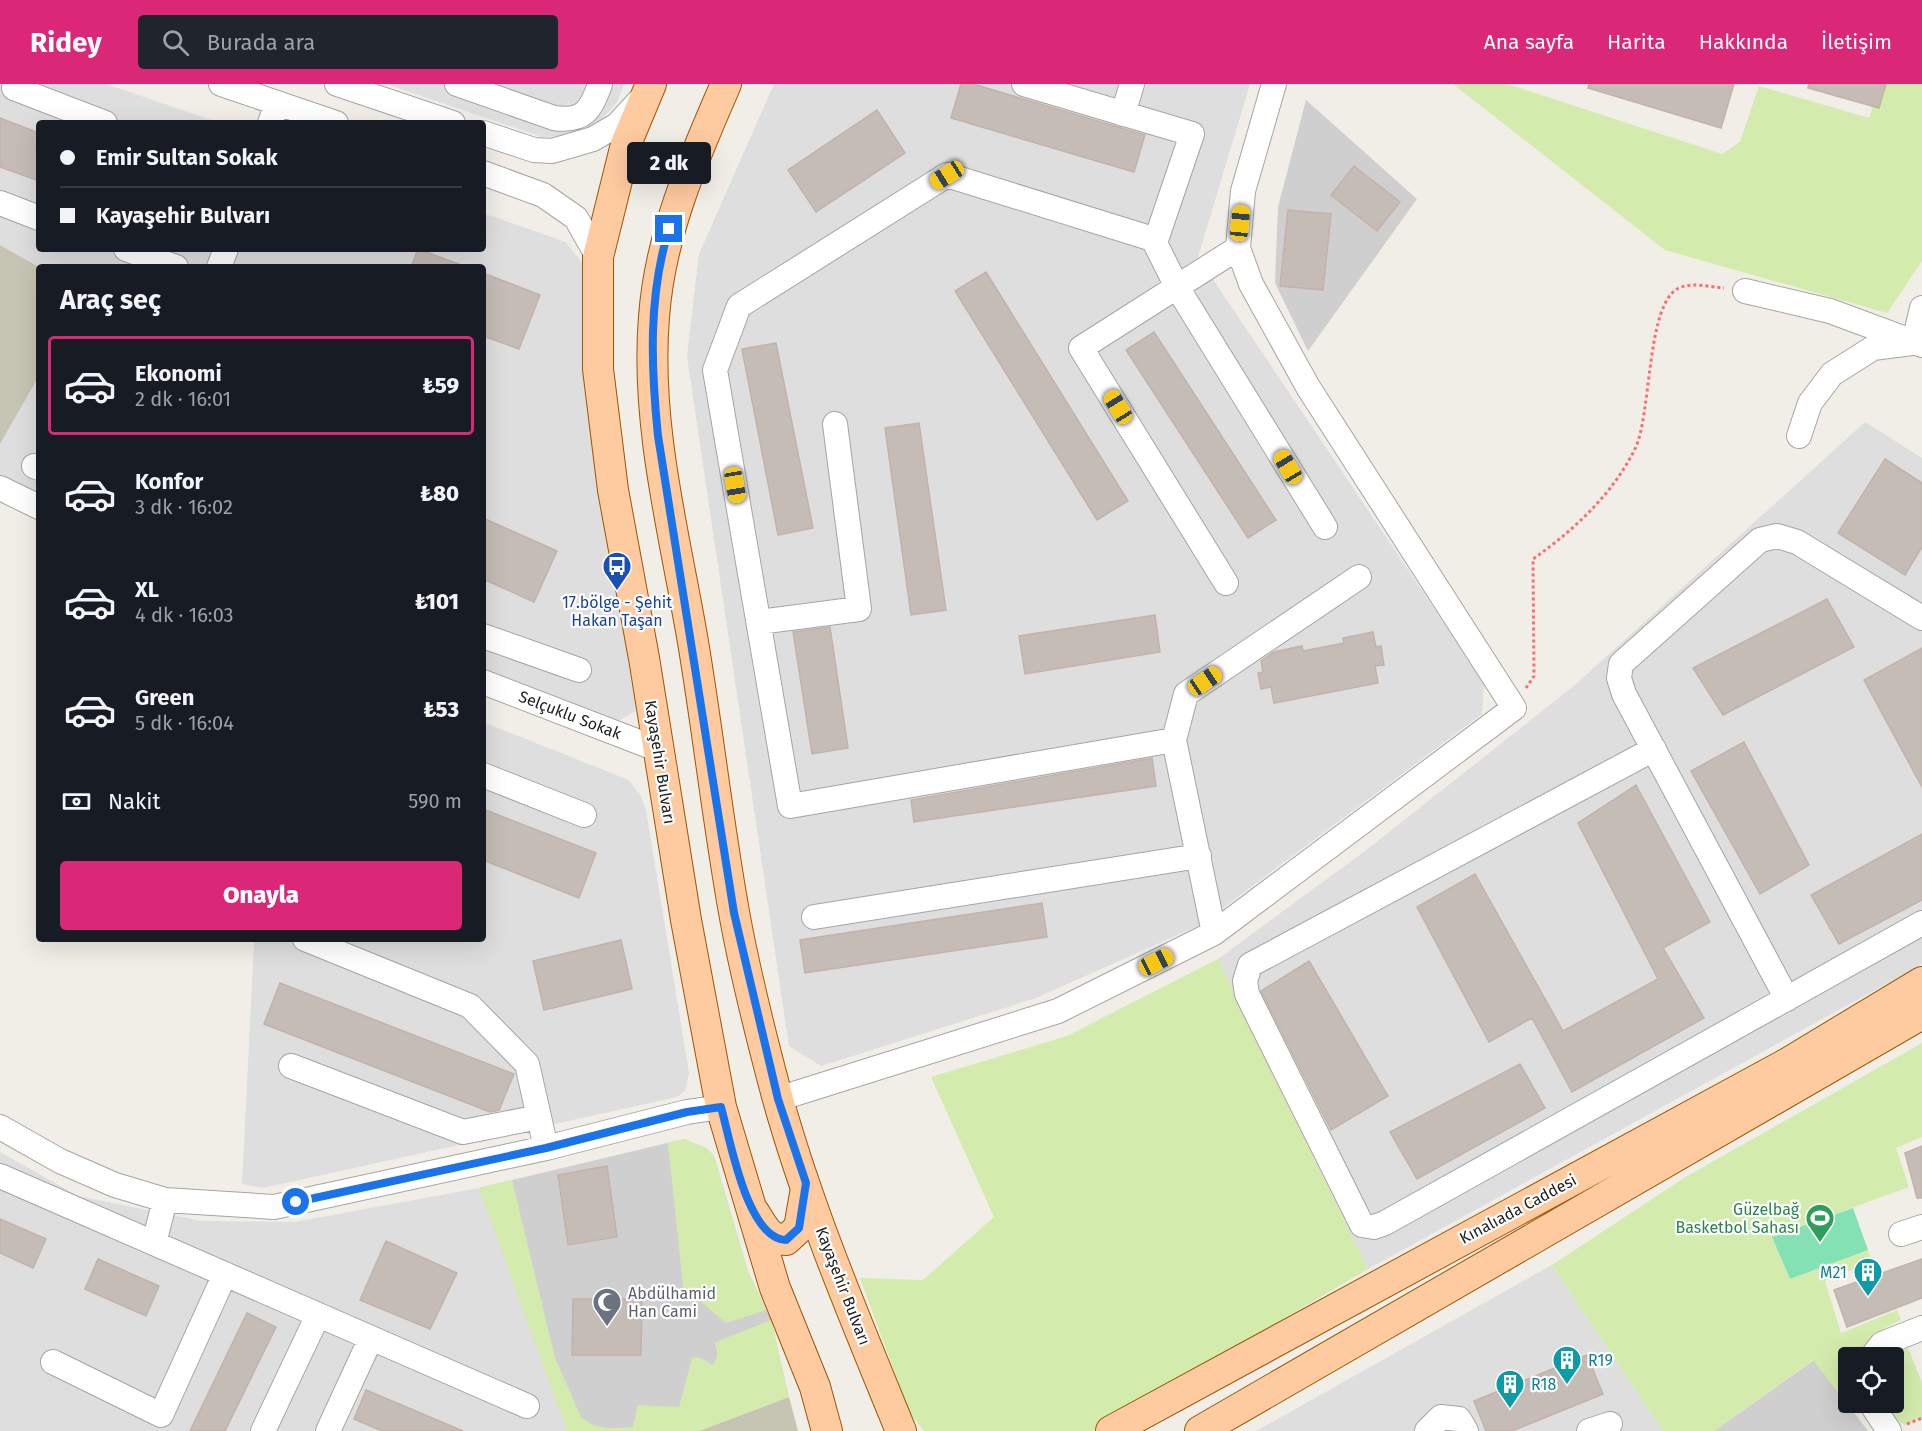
<!DOCTYPE html>
<html lang="tr">
<meta charset="utf-8">
<style>
body{margin:0;font-family:"Fira Sans",sans-serif;background:#20242c;color:#f1f3f6;height:100vh;display:flex;flex-direction:column;font-size:22px;white-space:nowrap}
*{box-sizing:border-box;margin:0}
p{font-size:20px;color:#9ea1a6}
.icon{flex:none;width:33px;height:33px;fill:none;stroke:currentColor;stroke-width:2;stroke-linecap:round;stroke-linejoin:round}
.map{position:relative;flex:1;overflow:hidden}
.side{position:absolute;left:36px;top:180px;width:450px;height:678px;display:flex;flex-direction:column;background:#171b24;border-radius:6px;box-shadow:0 6px 24px #0002}
.side>*{flex:none}
.guide{position:absolute;left:36px;top:36px;width:450px;height:132px;border-radius:6px;box-shadow:0 6px 24px #0002;display:grid;align-content:center;height:132px;padding:0 24px;background:#171b24}
.tools{position:absolute;left:1838px;top:1263px;display:grid;gap:12px}
.tools a{display:grid;place-items:center;width:66px;height:66px;border-radius:6px;background:#171b24;box-shadow:0 6px 24px #0002;font-size:30px}
.end{position:absolute;width:27px;height:27px;margin:-14px;border:8px solid #1a73e8;background:#fff;box-shadow:0 0 0 3px #fff}
.from{border-radius:50%}
.bubble{position:absolute;height:42px;border-radius:6px;background:#171b24;box-shadow:0 6px 24px #0002;font-size:20px;font-weight:800;line-height:42px;text-align:center}
.car{position:absolute;width:18px;height:36px;margin:-18px -9px;border-radius:8px;box-shadow:0 0 4px 2px #0007;background:linear-gradient(#f5c518 24%,#345 0 40%,#f5c518 0 76%,#345 0 86%,#f5c518 0)}
.guide b{display:flex;align-items:center;gap:21px;height:57px;font-size:22px}
.guide b+b{border-top:2px solid #363941}
.guide i{width:15px;height:15px;background:#f1f3f6}
ul{padding:0;list-style:none}
li{display:flex;align-items:center;gap:18px;height:99px;margin:0 12px 9px;padding:0 12px;border:3px solid transparent;border-radius:6px}
li div{flex:1}
li b{display:block;font-size:22px}
li em{font-style:normal;font-weight:800}
li.selected{border-color:#db2777}
li>.icon{width:54px;height:54px;stroke-width:1.5}
h2{padding:0 24px;font-size:27px;line-height:72px}
.pay{display:flex;align-items:center;gap:15px;height:66px;padding:0 24px;font-size:22px}
.pay p{margin-inline-start:auto}
.action{display:flex;gap:12px;margin-top:auto;padding:12px 24px}
.action a{flex:1;height:69px;border-radius:6px;background:#db2777;color:#fff;font-size:24px;font-weight:800;line-height:69px;text-align:center}
header{display:flex;align-items:center;gap:36px;box-sizing:border-box;height:84px;padding:0 30px;background:#db2777;color:#fff}
header strong{font-size:28px}
nav{display:flex;gap:33px;margin-inline-start:auto;font-size:21px}
.search{width:420px;height:54px;background:#20242c;display:flex;align-items:center;gap:15px;box-sizing:border-box;padding:0 21px;border-radius:6px;color:#9ea1a6;font-size:22px}
.map>svg:first-child{display:block}
.residential{fill:#dfdede}
.religious{fill:#cfcfcf}
.construction{fill:#c6c4b2}
.grass{fill:#d3ecad}
.pitch{fill:#84e1b3}
.building{fill:#c6bcb6;stroke:#c3b2a9;stroke-width:1.5}
.lines{fill:none;stroke-linecap:round;stroke-linejoin:round}
.minor-casing{stroke:#a5a5a5;stroke-width:26}
.major-casing{stroke:#9d5700;stroke-width:32}
.path{stroke:#fd6d6e;stroke-width:3;stroke-dasharray:3 3;stroke-linecap:butt}
.minor{stroke:#fff;stroke-width:24}
.major{stroke:#fecaa0;stroke-width:30}
.route{stroke:#1a73e8;stroke-width:8}
.labels{text-anchor:middle;dominant-baseline:central;stroke-width:4.5;stroke-linejoin:round;paint-order:stroke}
.transit-label{font-size:16px;fill:#164399;stroke:#fff}
.street-label{font-size:16px;fill:#212121;stroke:#fff}
.leisure-label{font-size:16px;fill:#27864d;stroke:#fff;text-anchor:end}
.culture-label{font-size:16px;fill:#0d838f;stroke:#fff;text-anchor:start}
.worship-label{font-size:16px;fill:#5b616d;stroke:#fff;text-anchor:start}
</style>
<header>
<strong>Ridey</strong>
<div class="search"><svg class="icon" aria-label="search" viewBox="0 0 24 24"><circle cx="10" cy="10" r="6"/><path d="M15 15l6 6"/></svg>Burada ara</div>
<nav><a>Ana sayfa</a><a>Harita</a><a>Hakkında</a><a>İletişim</a></nav>
</header>
<div class="map">
<svg width="1922" height="1347" viewBox="0 0 1922 1347">
<rect width="100%" height="100%" fill="#f1ede7"/>
<path class="residential" d="M0 0H106L220 39H39V165H483V129L566 158 586 184 636 627 618 637 600 634 483 591V183H39L0 161Z
M386 0H624L617 18 603 34 585 46 564 52 542 53Z
M774 0H1250L1198 173 1484 599 1482 630 1200 841 1036 914 821 982 789 962 687 272 699 170Z
M39 292V417L0 398V360Z
M1865 338 1922 374V880L1368 1185 1218 875 1365 767 1575 601Z
M483 638 629 696 640 711 646 726 689 989 685 1007 677 1013 263 1104 242 1100 254 859 249 855H483Z
M0 1068 78 1112 202 1137 295 1138 479 1104 567 1347H0Z
M1552 1181 1663 1347H1256Z"/>
<path class="religious" d="M1306 16 1417 115 1308 267 1275 199 1278 123Z
M684 1055 706 1064 714 1072 748 1187 771 1236 789 1313 699 1347H567L479 1104Z
M1814 1276 1868 1347H1714Z"/>
<path class="construction" d="M0 161 39 183V292L0 360Z
M789 1313 798 1347H699Z"/>
<path class="grass" d="M1453 0H1508L1722 70 1740 58 1759 2 1869 34 1880 0H1922V177L1887 229 1665 166Z
M1218 875 1368 1185 1092 1347H924L909 1328 860 1194 923 1196 994 1133 931 993 1067 952Z
M1922 959V1053L1896 1064 1909 1103 1772 1153 1790 1195 1868 1166 1872 1178 1825 1197 1841 1249 1897 1226 1901 1236 1885 1244 1864 1273 1848 1274V1318L1864 1320 1851 1325 1813 1276 1714 1347H1663L1552 1181 1684 1094Z
M684 1055 706 1064 714 1072 748 1187 766 1226 726 1239 683 1202 668 1059Z
M512 1096 555 1274 581 1333C595 1346 615 1345 633 1343L638 1321 679 1323 692 1274 698 1273 713 1281C718 1274 719 1267 714 1259L771 1236 789 1313 699 1347H567L479 1104Z
M1908 1264 1922 1299V1334L1905 1341 1893 1335 1883 1319 1893 1318 1892 1273Z"/>
<path class="pitch" d="M1853 1124 1868 1166 1790 1195 1772 1153Z"/>
<path class="building" d="M961 0H973L1145 51 1134 88 951 34Z
M1589 0H1734L1721 44 1588 4Z
M1809 0H1886L1879 24 1808 4Z
M877 26 905 69 816 128 788 86Z
M0 34 39 49V97L0 83Z
M1354 82 1400 118 1377 147 1331 111Z
M1288 126 1331 130 1323 206 1280 202Z
M418 165 464 182V183H411Z
M986 188 1128 417 1097 436 955 207Z
M483 189 540 211 519 265 483 252Z
M1154 248 1276 436 1248 454 1126 266Z
M776 259 813 444 778 451 742 265Z
M919 339 946 526 911 531 885 344Z
M1885 375 1922 399V463L1905 491 1838 449Z
M483 434 557 467 534 518 483 495Z
M1827 515 1854 563 1723 631 1693 584Z
M1155 531 1160 568 1025 590 1019 552Z
M830 543 848 664 812 670 793 548Z
M1373 548 1376 563 1381 562 1384 581 1375 582 1378 599 1274 619 1271 603 1261 605 1258 589 1263 588 1261 577 1274 568 1302 562 1303 567 1344 559 1343 554Z
M1922 564V703L1864 596Z
M1744 658 1809 781 1760 810 1691 687Z
M1152 674 1156 702 914 738 911 716Z
M1636 701 1710 838 1663 864 1704 934 1572 1008 1532 934 1489 958 1417 823 1475 790 1563 947 1658 895 1578 739Z
M483 725 596 769 579 814 483 776Z
M1922 750V816L1839 860 1811 811Z
M1042 819 1047 853 805 889 800 856Z
M621 856 632 905 544 926 533 877Z
M1309 877 1388 1012 1331 1046 1261 907Z
M280 899 514 990 499 1026 490 1028 264 940Z
M1520 980 1545 1024 1417 1095 1390 1048Z
M1922 1062V1114H1917L1905 1069Z
M607 1082 617 1153 568 1161 558 1091Z
M0 1135 46 1155 33 1184 0 1169Z
M386 1157 457 1189 430 1245 360 1216Z
M98 1175 159 1202 146 1232 85 1205Z
M1922 1175V1214L1847 1243 1834 1206Z
M573 1215H642L641 1271H572Z
M247 1229 276 1243 225 1347H190Z
M1587 1271 1603 1310 1512 1347H1486L1474 1317Z
M366 1306 463 1347H382L354 1335Z"/>
<g class="lines">
<g class="minor-casing">
<path id="minor" d="M221 0 336 39
M337 0 453 39
M457 0 554 34C583 38 591 27 600 0
M1024 0 1192 50 1155 159 1177 203 1325 443
M14 4 105 39
M1123 30 1132 0
M270 39 277 19
M483 49 534 66 552 67 593 55 617 41 639 17
M483 89 543 111 576 134 598 173
M0 119 39 134
M1156 156 947 91 739 222 715 286 790 722 1174 656 1186 610 1359 493
M126 165 176 183
M219 183 226 165
M1745 207 1830 227 1922 261
M1914 258 1922 224
M1799 352 1810 319 1832 290 1873 264 1912 259
M34 382 39 384
M0 404 39 423
M1226 499 1081 264 1238 164
M759 538 859 525 835 340
M483 552 579 586
M483 598 657 665
M1174 656 1214 849
M1654 665 1250 881 1245 897 1247 910 1362 1141 1374 1143 1385 1139 1922 839
M483 691 584 731
M814 833 1199 772
M305 855 470 922 527 980 546 1064
M1787 915 1624 610 1619 594 1621 580 1760 456 1777 452 1797 458 1922 534
M291 982 463 1048 539 1033
M778 1015 1058 927 1214 849 1514 624 1308 303 1251 200 1238 164 1243 107 1274 0
M0 1043 60 1077 115 1101 165 1116 274 1123 546 1064 687 1028 721 1023
M0 1092 527 1322
M1901 1150 1922 1143
M154 1159 165 1116
M1871 1274 1882 1260 1922 1244
M53 1278 161 1331 225 1190
M1870 1318 1889 1347
M263 1347 318 1231
M328 1347 371 1254
M1427 1347 1441 1333 1459 1335 1466 1347
M1589 1347 1610 1340"/>
</g>
<g class="major-casing">
<path id="major" d="M651 0 626 60 598 173V285L613 406 644 574 686 836 721 1023 775 1204 815 1303 827 1347
M726 0C693 76 660 150 654 233 645 341 675 452 693 558 708 648 718 739 734 828 745 890 761 952 777 1012 809 1127 856 1237 901 1347
M754 1128C763 1142 768 1156 786 1156L799 1144 806 1104
M1111 1347 1786 980 1922 898
M1200 1347 1922 930"/>
</g>
<path class="path" d="M1526 604 1534 592 1533 475C1574 446 1612 411 1635 365 1652 330 1646 219 1679 204 1692 198 1710 203 1724 204
M1907 1340 1922 1334"/>
<use href="#minor" class="minor"/>
<use href="#major" class="major"/>
</g>
<g class="lines">
<path class="route" d="M296 1118 546 1064 687 1028 721 1023C730 1055 747 1155 786 1156L799 1144 806 1099 778 1015 734 829 658 352C651 283 648 212 669 145"/>
</g>
<defs>
<g id="bus-pin" transform="scale(1.5)"><path d="M0 17L-7.5 6A9.5 9.5 0 1 1 7.5 6Z" fill="#1a4fb4" stroke="#fff"/><path d="M-5-6H5V4H4V6H2V4H-2V6H-4V4H-5ZM-3.5-4V0h7V-4ZM-3.5 1.2v1.5H-2V1.2ZM2 1.2v1.5H3.5V1.2Z" fill="#fff"/></g>
<g id="stadium-pin" transform="scale(1.5)"><path d="M0 17L-7.5 6A9.5 9.5 0 1 1 7.5 6Z" fill="#2e9e5b" stroke="#fff"/><path d="M0-5a6.5 5 0 1 0 0 10a6.5 5 0 1 0 0-10ZM-3.5-1.8h7v3.6h-7Z" fill="#fff"/></g>
<g id="building-pin" transform="scale(1.5)"><path d="M0 17L-7.5 6A9.5 9.5 0 1 1 7.5 6Z" fill="#0f9aa8" stroke="#fff"/><path d="M-4-6H4V6H1V3H-1V6H-4ZM-2.5-4.3h1.7v1.8h-1.7ZM.8-4.3h1.7v1.8H.8ZM-2.5-1h1.7V.8h-1.7ZM.8-1h1.7V.8H.8Z" fill="#fff"/></g>
<g id="mosque-pin" transform="scale(1.5)"><path d="M0 17L-7.5 6A9.5 9.5 0 1 1 7.5 6Z" fill="#6b7280" stroke="#fff"/><path d="M3.5-4.9A6 6 0 1 0 3.5 4.9A5 5 0 1 1 3.5-4.9Z" fill="#fff"/></g>
</defs>
<g fill-rule="evenodd">
<use href="#bus-pin" x="617" y="482"/>
<use href="#stadium-pin" x="1820" y="1134"/>
<use href="#building-pin" x="1868" y="1188"/>
<use href="#mosque-pin" x="607" y="1218"/>
<use href="#building-pin" x="1567" y="1276"/>
<use href="#building-pin" x="1510" y="1300"/>
</g>
<g class="labels">
<g class="transit-label">
<text x="617" y="518">17.bölge - Şehit<tspan x="617" dy="18">Hakan Taşan</tspan></text>
</g>
<g class="street-label">
<text transform="translate(570 631) rotate(21)">Selçuklu Sokak</text>
<text transform="translate(660 678) rotate(81)">Kayaşehir Bulvarı</text>
<text transform="translate(1518 1125) rotate(-28)">Kınalıada Caddesi</text>
<text transform="translate(843 1202) rotate(69)">Kayaşehir Bulvarı</text>
</g>
<g class="leisure-label">
<text x="1799" y="1125">Güzelbağ<tspan x="1799" dy="18">Basketbol Sahası</tspan></text>
</g>
<g class="culture-label">
<text x="1847" y="1188" text-anchor="end">M21</text>
<text x="1588" y="1276">R19</text>
<text x="1531" y="1300">R18</text>
</g>
<g class="worship-label">
<text x="628" y="1209">Abdülhamid<tspan x="628" dy="18">Han Cami</tspan></text>
</g>
</g>
</svg>
<div class="tools">
<a><svg class="icon" aria-label="locate" viewBox="0 0 24 24"><circle cx="12" cy="12" r="6"/><path d="M12 2v4M12 18v4M2 12h4M18 12h4"/></svg></a>
</div>
<i class="end from" style="left:296px;top:1118px"></i>
<i class="end" style="left:669px;top:145px"></i>
<div class="bubble" style="left:627px;top:58px;width:84px">2 dk</div>
<i class="car" style="left:947px;top:91px;rotate:238deg"></i>
<i class="car" style="left:1240px;top:139px;rotate:6deg"></i>
<i class="car" style="left:1118px;top:323px;rotate:328deg"></i>
<i class="car" style="left:1288px;top:383px;rotate:329deg"></i>
<i class="car" style="left:735px;top:401px;rotate:170deg"></i>
<i class="car" style="left:1205px;top:597px;rotate:56deg"></i>
<i class="car" style="left:1156px;top:878px;rotate:63deg"></i>
<div class="guide">
<b><i class="from"></i>Emir Sultan Sokak</b>
<b><i></i>Kayaşehir Bulvarı</b>
</div>
<section class="side">
<h2>Araç seç</h2>
<ul>
<li class="selected"><svg class="icon" aria-label="car" viewBox="0 0 24 24"><path d="M5 17H2v-5l4-1 3-4h7l3 4 3 1v5h-3M9 17h6M6 11h13"/><circle cx="7" cy="17" r="2"/><circle cx="17" cy="17" r="2"/></svg><div><b>Ekonomi</b><p>2 dk · 16:01</p></div><em>₺59</em></li>
<li><svg class="icon" aria-label="car" viewBox="0 0 24 24"><path d="M5 17H2v-5l4-1 3-4h7l3 4 3 1v5h-3M9 17h6M6 11h13"/><circle cx="7" cy="17" r="2"/><circle cx="17" cy="17" r="2"/></svg><div><b>Konfor</b><p>3 dk · 16:02</p></div><em>₺80</em></li>
<li><svg class="icon" aria-label="car" viewBox="0 0 24 24"><path d="M5 17H2v-5l4-1 3-4h7l3 4 3 1v5h-3M9 17h6M6 11h13"/><circle cx="7" cy="17" r="2"/><circle cx="17" cy="17" r="2"/></svg><div><b>XL</b><p>4 dk · 16:03</p></div><em>₺101</em></li>
<li><svg class="icon" aria-label="car" viewBox="0 0 24 24"><path d="M5 17H2v-5l4-1 3-4h7l3 4 3 1v5h-3M9 17h6M6 11h13"/><circle cx="7" cy="17" r="2"/><circle cx="17" cy="17" r="2"/></svg><div><b>Green</b><p>5 dk · 16:04</p></div><em>₺53</em></li>
</ul>
<div class="pay"><svg class="icon" aria-label="cash" viewBox="0 0 24 24"><path d="M3 7h18v10H3z"/><circle cx="12" cy="12" r="2"/></svg>Nakit<p>590 m</p></div>
<div class="action"><a>Onayla</a></div>
</section>
</div>
